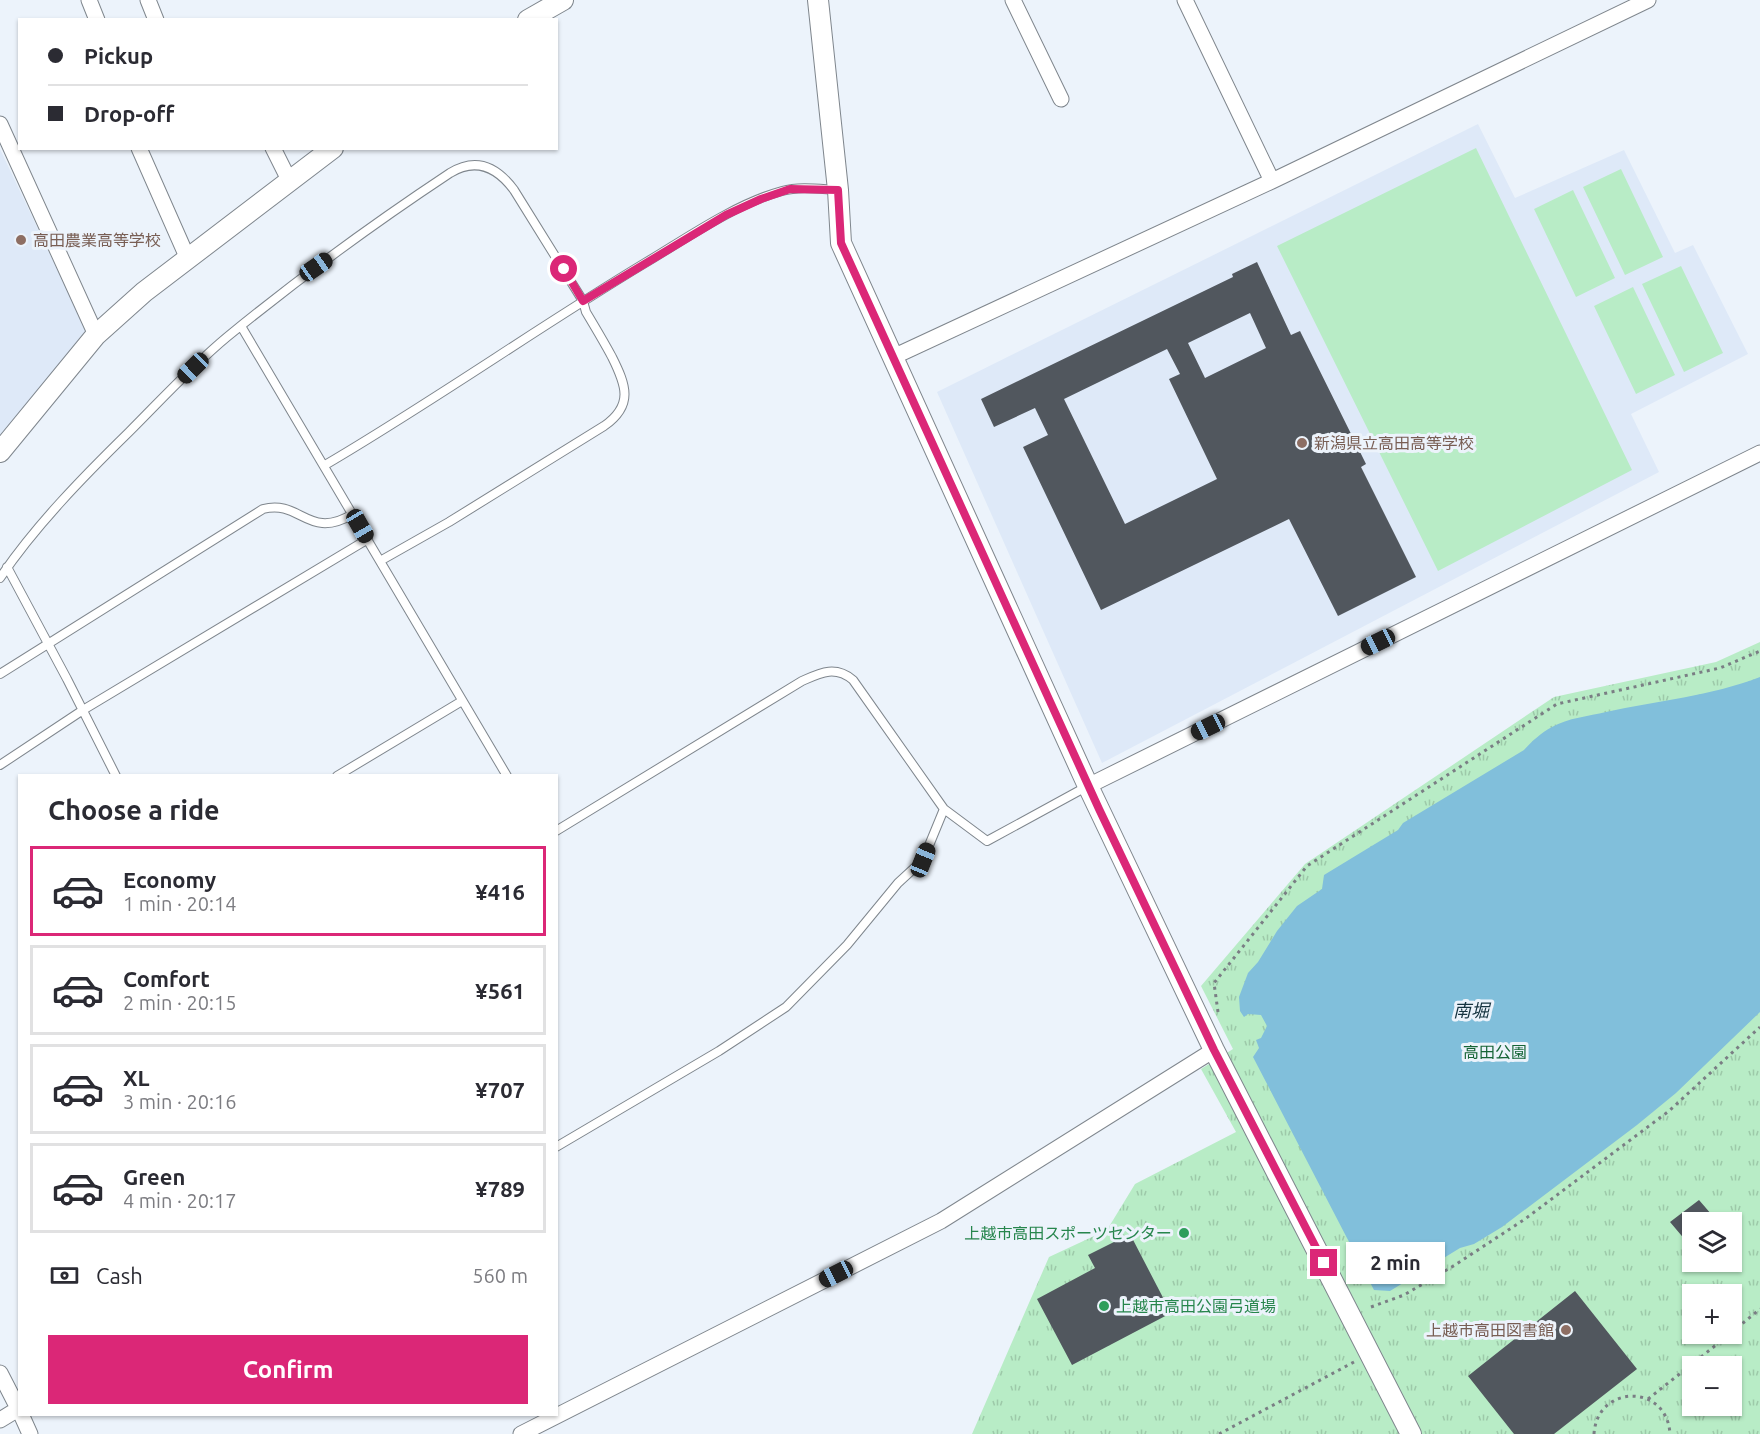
<!DOCTYPE html>
<meta charset="utf-8">
<style>
body{margin:0;font-family:Ubuntu,"Noto Sans JP",sans-serif;background:#f2f2f3;color:#2b2b33;height:100vh;display:flex;flex-direction:column;font-size:22px;white-space:nowrap}
*{box-sizing:border-box;margin:0}
p{font-size:20px;color:#7c7c81}
.icon{flex:none;width:33px;height:33px;fill:none;stroke:currentColor;stroke-width:2;stroke-linecap:round;stroke-linejoin:round}
.map{position:relative;flex:1;overflow:hidden}
.sheet{position:absolute;left:18px;top:774px;width:540px;height:642px;display:flex;flex-direction:column;background:#fff;border-radius:0px;box-shadow:0 2px 4px #0004}
.sheet>*{flex:none}
.top-card{position:absolute;left:18px;top:18px;width:540px;height:132px;border-radius:0px;box-shadow:0 2px 4px #0004;display:grid;align-content:center;height:132px;padding:0 30px;background:#fff}
.controls{position:absolute;left:1682px;top:1212px;display:grid;gap:12px}
.controls a{display:grid;place-items:center;width:60px;height:60px;border-radius:0px;background:#fff;box-shadow:0 2px 4px #0004;font-size:30px}
.end{position:absolute;width:27px;height:27px;margin:-14px;border:8px solid #db2777;background:#fff;box-shadow:0 0 0 3px #fff}
.from{border-radius:50%}
.bubble{position:absolute;height:42px;border-radius:0px;background:#fff;box-shadow:0 2px 4px #0004;font-size:20px;font-weight:700;line-height:42px;text-align:center}
.car{position:absolute;width:18px;height:36px;margin:-18px -9px;border-radius:8px;box-shadow:0 0 4px 2px #0007;background:linear-gradient(#222 24%,#8ab4d8 0 40%,#222 0 76%,#8ab4d8 0 86%,#222 0)}
.top-card b{display:flex;align-items:center;gap:21px;height:57px;font-size:22px}
.top-card b+b{border-top:2px solid #e1e1e2}
.top-card i{width:15px;height:15px;background:#2b2b33}
ul{padding:0;list-style:none}
li{display:flex;align-items:center;gap:18px;height:90px;margin:0 12px 9px;padding:0 18px;border:3px solid #e1e1e2;border-radius:0px}
li div{flex:1}
li b{display:block;font-size:22px}
li em{font-style:normal;font-weight:700}
li.active{border-color:#db2777}
li>.icon{width:54px;height:54px;stroke-width:1.5}
h2{padding:0 30px;font-size:27px;line-height:72px}
.pay{display:flex;align-items:center;gap:15px;height:66px;padding:0 30px;font-size:22px}
.pay p{margin-inline-start:auto}
.cta{display:flex;gap:12px;margin-top:auto;padding:12px 30px}
.cta a{flex:1;height:69px;border-radius:0px;background:#db2777;color:#fff;font-size:24px;font-weight:700;line-height:69px;text-align:center}
.map>svg:first-child{display:block}
.built{fill:#dee9f8}
.grass{fill:#b8ecc6}
.park{fill:url(#park-tufts);fill-rule:evenodd}
.water{fill:#81bfdb}
.building{fill:#51575e;fill-rule:evenodd}
.lines{fill:none;stroke-linecap:round;stroke-linejoin:round}
.lane-casing{stroke:#7f868d;stroke-width:10}
.street-casing{stroke:#7f868d;stroke-width:17}
.secondary-casing{stroke:#7f868d;stroke-width:22}
.path{stroke:#7a7e84;stroke-width:3;stroke-dasharray:3 4.5;stroke-linecap:butt}
.lane{stroke:#fff;stroke-width:8}
.street{stroke:#fff;stroke-width:15}
.secondary{stroke:#fff;stroke-width:20}
.route{stroke:#db2777;stroke-width:8}
.education-dot{fill:#8d6e63;stroke:#ecf3fb;stroke-width:2}
.leisure-dot{fill:#2e9e5b;stroke:#ecf3fb;stroke-width:2}
.labels{text-anchor:middle;dominant-baseline:central;stroke-width:6;stroke-linejoin:round;paint-order:stroke}
.education-label{font-size:16px;fill:#785e54;stroke:#ecf3fb;text-anchor:start}
.park-label{font-size:16px;fill:#166537;stroke:#ecf3fb}
.leisure-label{font-size:16px;fill:#27864d;stroke:#ecf3fb;text-anchor:end}
.water-label{font-size:18px;font-style:italic;fill:#163440;stroke:#ecf3fb}
</style>
<div class="map">
<svg width="1760" height="1434" viewBox="0 0 1760 1434">
<defs>
<pattern id="park-tufts" width="24" height="20" patternUnits="userSpaceOnUse" patternTransform="scale(1.5)"><rect width="24" height="20" fill="#b8ecc6"/><path d="M3 7l-1-3M5 7V3M7 7l1-3M15 17l-1-3M17 17v-4M19 17l1-3" fill="none" stroke="#9dc9a9"/></pattern>
</defs>
<rect width="100%" height="100%" fill="#ecf3fb"/>
<path class="built" d="M1478 124 1515 198 1624 150 1675 253 1693 245 1748 354 1631 414 1659 472 1102 763 937 392Z
M0 149 86 330 0 438Z"/>
<path class="grass" d="M1476 148 1632 470 1438 571 1277 246Z
M1621 169 1663 257 1625 275 1583 187Z
M1573 190 1615 278 1576 297 1534 209Z
M1681 266 1723 353 1684 372 1642 284Z
M1633 287 1675 375 1636 394 1594 306Z"/>
<path class="park" d="M1760 642V1434H972L1049 1257 1107 1230 1135 1184 1236 1132 1201 1069 1233 1049 1201 986 1305 864 1554 697 1716 662ZM1692 1222H1731V1262H1692ZM1692 1294H1731V1334H1692ZM1692 1366H1731V1406H1692Z"/>
<path class="water" d="M1760 677V1012L1676 1093 1637 1125 1502 1227 1474 1244 1460 1248 1390 1291 1374 1290 1253 1057 1259 1048 1256 1040 1261 1038 1267 1026 1261 1015 1248 1014 1244 1017 1240 1011 1239 997 1248 973 1258 962 1277 931 1297 906 1322 889 1324 875 1398 830 1403 823 1524 750C1532 741 1541 733 1552 727 1568 718 1589 716 1606 712 1657 701 1711 696 1760 677Z"/>
<path class="building" d="M1257 262 1291 335 1300 331 1366 464 1361 467 1416 577 1338 616 1289 519 1101 610 1023 447 1048 435 1035 408 994 427 981 399 1233 277 1232 274ZM1250 313 1266 348 1205 378 1188 343ZM1167 349 1180 374 1169 379 1217 479 1125 524 1064 399Z
M1699 1200 1718 1222H1692V1248L1670 1222Z
M1130 1234 1171 1313 1072 1365 1037 1299 1095 1268 1088 1255Z
M1575 1291 1637 1369 1554 1434H1514L1468 1376Z"/>
<g class="lines">
<g class="lane-casing">
<path id="lane" d="M241 326 507 776
M325 465C434 401 537 328 645 263 687 238 735 204 782 191 800 186 819 189 837 190
M7 567 67 679 116 776
M0 578C35 526 84 476 129 432 161 400 192 366 227 337 298 279 373 224 450 173 476 157 497 167 514 190L583 301 586 312C595 327 604 342 612 357 626 385 634 405 604 426L449 522 380 561
M0 674 263 509C301 499 308 541 353 514
M0 765 83 710 368 539
M337 776 462 701
M556 831 802 681C820 673 835 665 853 680L944 809 987 841 1086 787
M556 1147 719 1051 786 1007 847 945 898 883 923 860 944 809"/>
</g>
<g class="street-casing">
<path id="street" d="M89 0 97 20
M148 0 156 20
M1013 0 1061 99
M1185 0 1272 181
M0 124 96 335
M139 148 188 259
M273 148 290 182
M893 357 1272 181 1648 0
M1088 786 1760 453
M0 1373 20 1412
M21 1414 30 1434
M0 1420 18 1409
M521 1434 941 1221 1214 1050"/>
</g>
<g class="secondary-casing">
<path id="secondary" d="M818 0 838 190 841 243 1088 786 1214 1050 1411 1434
M528 20 563 0
M0 452 96 335 144 292 333 148"/>
</g>
<path class="path" d="M1218 1012 1214 983 1307 866 1557 704 1720 668 1760 651
M1371 1307 1404 1295 1455 1265 1525 1219 1669 1111 1760 1027
M1731 1333 1760 1309
M1648 1399 1730 1334
M1219 1434 1354 1362
M1594 1434C1597 1384 1667 1383 1670 1434"/>
<use href="#lane" class="lane"/>
<use href="#street" class="street"/>
<use href="#secondary" class="secondary"/>
</g>
<g class="lines">
<path class="route" d="M564 269 583 301 726 215 761 199 790 189 838 190 841 243 893 357 1099 809 1214 1050 1324 1263"/>
</g>
<g class="education-dot">
<circle cx="21" cy="240" r="6"/>
<circle cx="1302" cy="443" r="6"/>
<circle cx="1566" cy="1330" r="6"/>
</g>
<g class="leisure-dot">
<circle cx="1184" cy="1233" r="6"/>
<circle cx="1104" cy="1306" r="6"/>
</g>
<g class="labels">
<g class="education-label">
<text x="33" y="240">高田農業高等学校</text>
<text x="1314" y="443">新潟県立高田高等学校</text>
<text x="1554" y="1330" text-anchor="end">上越市高田図書館</text>
</g>
<g class="park-label">
<text x="1495" y="1052">高田公園</text>
</g>
<g class="leisure-label">
<text x="1172" y="1233">上越市高田スポーツセンター</text>
<text x="1116" y="1306" text-anchor="start">上越市高田公園弓道場</text>
</g>
<g class="water-label">
<text x="1471" y="1010">南堀</text>
</g>
</g>
</svg>
<div class="controls">
<a><svg class="icon" aria-label="layers" viewBox="0 0 24 24"><path d="M12 4l9 5-9 5-9-5zM3 14l9 5 9-5"/></svg></a>
<a>+</a>
<a>−</a>
</div>
<i class="end from" style="left:564px;top:269px"></i>
<i class="end" style="left:1324px;top:1263px"></i>
<div class="bubble" style="left:1346px;top:1242px;width:99px">2 min</div>
<i class="car" style="left:316px;top:267px;rotate:55deg"></i>
<i class="car" style="left:193px;top:368px;rotate:226deg"></i>
<i class="car" style="left:360px;top:526px;rotate:150deg"></i>
<i class="car" style="left:1378px;top:642px;rotate:244deg"></i>
<i class="car" style="left:1208px;top:727px;rotate:244deg"></i>
<i class="car" style="left:923px;top:860px;rotate:22deg"></i>
<i class="car" style="left:836px;top:1274px;rotate:243deg"></i>
<div class="top-card">
<b><i class="from"></i>Pickup</b>
<b><i></i>Drop-off</b>
</div>
<section class="sheet">
<h2>Choose a ride</h2>
<ul>
<li class="active"><svg class="icon" aria-label="car" viewBox="0 0 24 24"><path d="M5 17H2v-5l4-1 3-4h7l3 4 3 1v5h-3M9 17h6M6 11h13"/><circle cx="7" cy="17" r="2"/><circle cx="17" cy="17" r="2"/></svg><div><b>Economy</b><p>1 min · 20:14</p></div><em>¥416</em></li>
<li><svg class="icon" aria-label="car" viewBox="0 0 24 24"><path d="M5 17H2v-5l4-1 3-4h7l3 4 3 1v5h-3M9 17h6M6 11h13"/><circle cx="7" cy="17" r="2"/><circle cx="17" cy="17" r="2"/></svg><div><b>Comfort</b><p>2 min · 20:15</p></div><em>¥561</em></li>
<li><svg class="icon" aria-label="car" viewBox="0 0 24 24"><path d="M5 17H2v-5l4-1 3-4h7l3 4 3 1v5h-3M9 17h6M6 11h13"/><circle cx="7" cy="17" r="2"/><circle cx="17" cy="17" r="2"/></svg><div><b>XL</b><p>3 min · 20:16</p></div><em>¥707</em></li>
<li><svg class="icon" aria-label="car" viewBox="0 0 24 24"><path d="M5 17H2v-5l4-1 3-4h7l3 4 3 1v5h-3M9 17h6M6 11h13"/><circle cx="7" cy="17" r="2"/><circle cx="17" cy="17" r="2"/></svg><div><b>Green</b><p>4 min · 20:17</p></div><em>¥789</em></li>
</ul>
<div class="pay"><svg class="icon" aria-label="cash" viewBox="0 0 24 24"><path d="M3 7h18v10H3z"/><circle cx="12" cy="12" r="2"/></svg>Cash<p>560 m</p></div>
<div class="cta"><a>Confirm</a></div>
</section>
</div>
